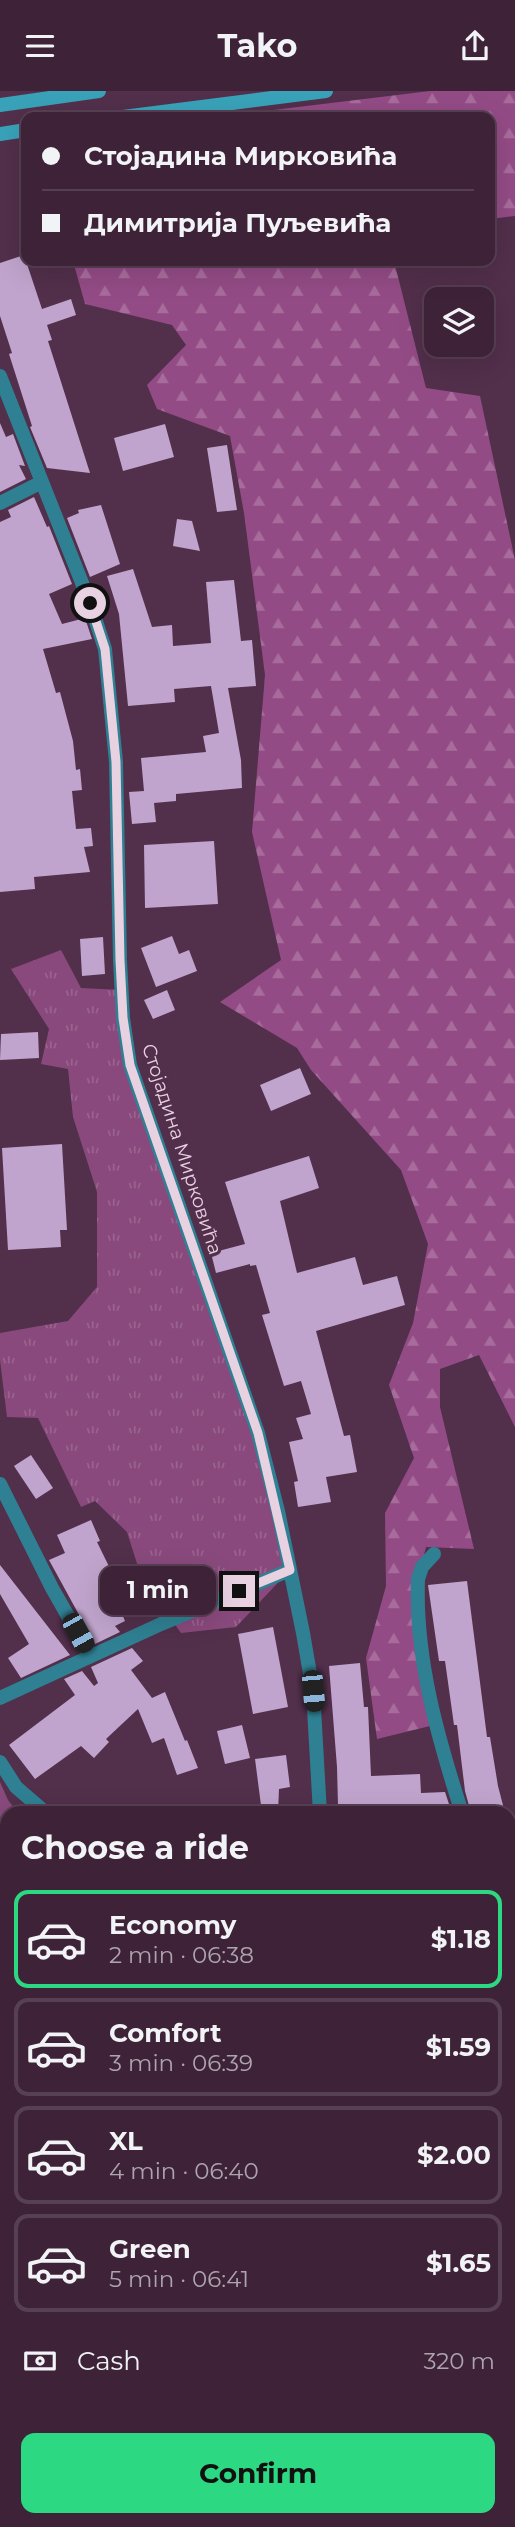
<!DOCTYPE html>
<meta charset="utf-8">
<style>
body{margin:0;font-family:Montserrat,sans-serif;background:#452b40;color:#f1f3f6;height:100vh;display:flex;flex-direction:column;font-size:26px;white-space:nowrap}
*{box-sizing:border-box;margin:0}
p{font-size:23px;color:#ada4ae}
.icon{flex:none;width:38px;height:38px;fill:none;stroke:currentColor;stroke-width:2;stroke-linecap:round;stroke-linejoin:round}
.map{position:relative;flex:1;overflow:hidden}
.side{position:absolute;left:0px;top:1715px;width:516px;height:721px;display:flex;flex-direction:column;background:#3e2338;border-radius:21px 21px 0 0;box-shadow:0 7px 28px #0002,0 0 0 2px #574053}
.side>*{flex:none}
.hud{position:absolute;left:21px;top:21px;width:474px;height:154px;border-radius:14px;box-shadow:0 7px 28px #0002,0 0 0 2px #574053;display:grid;align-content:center;height:154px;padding:0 21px;background:#3e2338}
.buttons{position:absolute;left:424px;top:196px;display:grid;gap:14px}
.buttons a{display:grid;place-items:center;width:70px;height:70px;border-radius:14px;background:#3e2338;box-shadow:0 7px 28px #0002,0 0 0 2px #574053;font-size:35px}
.end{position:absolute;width:32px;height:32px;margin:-16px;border:9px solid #e8d2e2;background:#111;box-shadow:0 0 0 4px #111}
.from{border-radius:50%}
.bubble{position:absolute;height:49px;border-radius:14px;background:#3e2338;box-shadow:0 7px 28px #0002,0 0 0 2px #574053;font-size:23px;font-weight:700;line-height:49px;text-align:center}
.car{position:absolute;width:21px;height:42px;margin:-21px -10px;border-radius:9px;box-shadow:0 0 5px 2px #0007;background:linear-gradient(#222 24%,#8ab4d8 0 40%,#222 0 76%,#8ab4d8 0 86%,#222 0)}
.hud b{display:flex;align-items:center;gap:24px;height:66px;font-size:26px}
.hud b+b{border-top:2px solid #574053}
.hud i{width:18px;height:18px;background:#f1f3f6}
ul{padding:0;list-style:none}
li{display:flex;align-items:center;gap:21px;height:98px;margin:0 14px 10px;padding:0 7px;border:4px solid #574053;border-radius:14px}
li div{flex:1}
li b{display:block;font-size:26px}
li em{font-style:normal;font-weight:700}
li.selected{border-color:#2dd883}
li>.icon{width:63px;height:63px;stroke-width:1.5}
h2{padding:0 21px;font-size:32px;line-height:84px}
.pay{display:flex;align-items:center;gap:18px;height:77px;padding:0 21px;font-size:26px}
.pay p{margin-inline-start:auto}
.cta{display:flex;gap:14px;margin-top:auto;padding:14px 21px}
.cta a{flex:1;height:80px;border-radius:14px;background:#2dd883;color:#111;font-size:28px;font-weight:700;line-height:80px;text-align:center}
header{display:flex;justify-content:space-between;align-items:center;height:91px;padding:0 21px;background:#3e2338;font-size:32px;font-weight:700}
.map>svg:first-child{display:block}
.grass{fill:url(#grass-tufts)}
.forest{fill:url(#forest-firs)}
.building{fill:#c0a4cd}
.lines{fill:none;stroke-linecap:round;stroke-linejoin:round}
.minor{stroke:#2f8093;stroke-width:14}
.tertiary{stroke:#2f8093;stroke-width:14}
.secondary{stroke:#39a2b9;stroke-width:14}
.route{stroke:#e8d2e2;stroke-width:9}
.labels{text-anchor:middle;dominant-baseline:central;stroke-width:7;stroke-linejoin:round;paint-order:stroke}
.street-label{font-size:19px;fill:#e8d2e2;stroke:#522f4b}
</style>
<header><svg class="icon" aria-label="menu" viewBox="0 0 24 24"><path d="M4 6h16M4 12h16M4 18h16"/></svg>Tako<svg class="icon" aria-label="share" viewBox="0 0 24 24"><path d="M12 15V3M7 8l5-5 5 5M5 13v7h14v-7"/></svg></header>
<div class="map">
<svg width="515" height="2436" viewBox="0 0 515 2436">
<defs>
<pattern id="grass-tufts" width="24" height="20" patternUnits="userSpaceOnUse" patternTransform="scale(1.75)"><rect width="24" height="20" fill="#89497c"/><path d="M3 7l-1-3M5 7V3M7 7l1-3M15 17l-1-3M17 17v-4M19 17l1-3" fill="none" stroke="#9a628e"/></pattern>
<pattern id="forest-firs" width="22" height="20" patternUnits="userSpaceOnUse" patternTransform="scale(1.75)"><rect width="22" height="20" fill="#934b85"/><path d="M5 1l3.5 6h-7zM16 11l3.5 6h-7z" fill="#a76c9c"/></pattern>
</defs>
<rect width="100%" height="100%" fill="#522f4b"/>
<path class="grass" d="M61 859 81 897 122 899 130 974 258 1342 290 1479 236 1536 181 1542 141 1485 127 1441 95 1410 81 1416 38 1327 7 1326 0 1269V1242L68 1230 97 1196V1101L73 1026 68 978 41 973 49 938 11 878Z
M0 1691 8 1709 18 1722H7V2429H96V2436H0Z"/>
<path class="forest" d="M430 0H515V125L490 128V26H258L257 21Z
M73 170H394L426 297 480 305 515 469V1336L479 1264 440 1278V1316L474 1458 426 1456 418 1488 430 1635 377 1648 366 1567 386 1495 385 1422 414 1367 389 1294 413 1232 428 1153 401 1079 311 979 297 957 220 911 281 869 252 741 265 584 244 422 230 345 157 318 147 294 186 254 172 234 85 213Z
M515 2255V2410L509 2409V2256Z"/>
<path class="building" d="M24 164 42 218 71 208 76 224 47 234 52 249 48 250 90 382 47 377 30 336 32 335 9 263 12 262 0 225V172Z
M0 332 6 346 13 343 25 375 19 374 26 388 0 401Z
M165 333 174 366 123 380 114 347Z
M227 354 237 419 217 421 207 357Z
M34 406 47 436 49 435 72 493 49 503 62 533 85 527 92 548 43 558 56 602 60 601 73 650 76 679 80 678 82 699 72 700 76 738 91 737 93 755 84 756 90 781 34 786 35 798 0 801V431L11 426 8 419Z
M101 414 120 473 90 486 67 427 79 422 78 419Z
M177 428 192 430 200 460 173 455Z
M133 478 152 536 172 534 173 555 211 552 206 491 234 489 241 550 252 549 256 595 228 597 241 669 242 697 176 703V710L154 712 156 731 132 733 129 701 144 700 141 667 206 661 203 645 219 642 211 595 174 598 175 611 128 615 119 523 107 485Z
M214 750 218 813 145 817 144 754Z
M172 845 179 863 189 859 197 880 156 896 141 857Z
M103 846 105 883 82 885 80 848Z
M167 899 175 919 153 928 144 909Z
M38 941 39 967 0 969 1 943Z
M300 977 311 1003 271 1020 260 994Z
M62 1053 67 1139H60L61 1156 8 1159 2 1057Z
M309 1065 319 1097 280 1110 297 1182 355 1166 363 1194 397 1185 405 1214 316 1240 344 1345 350 1344 357 1381 326 1386 331 1411 298 1416 294 1391 298 1390 289 1351 303 1348 296 1327 311 1323 301 1290 284 1295 262 1224 270 1222 256 1174 250 1175V1173L216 1182 211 1162 245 1153 225 1091Z
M31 1364 53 1397 36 1408 14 1375Z
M91 1429 100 1450 97 1451 127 1512 119 1516 125 1530 115 1535 120 1541 95 1553 49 1469 65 1462 57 1444Z
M0 1474 70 1564 21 1587 8 1567 29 1553 0 1503Z
M467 1490 487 1646H490L498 1695 505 1722H471L465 1700 457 1634H454L445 1570H439L428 1494Z
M273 1536 288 1616 253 1623 238 1543Z
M132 1557 143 1570 131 1579 152 1607 165 1601 185 1650 187 1649 198 1677 177 1684 164 1647 152 1652 138 1618 106 1648 109 1651 94 1667 81 1655 35 1688 9 1654 75 1604 64 1588 82 1580 94 1595 98 1592 91 1576Z
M360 1572 364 1616H368L371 1685 420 1683 421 1702 445 1701 452 1722H399V1714H338L337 1676 329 1575Z
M242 1634 250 1667 225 1673 217 1640Z
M286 1664 290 1696 279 1698 278 1722H262L255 1668Z"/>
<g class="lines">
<path class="minor" d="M0 285 90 512 105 558 116 671 120 869 123 927 130 974 258 1342 278 1420 303 1542 313 1600 320 1722
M0 412 42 391
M0 1393 52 1497 90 1564
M434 1463 422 1476 418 1488C415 1568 438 1647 462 1722
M0 1607 161 1533 290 1479
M0 1671 16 1696 46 1722
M509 1868 515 1871"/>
<path class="tertiary" d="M509 2234 515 2233
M211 2429V2436"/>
<path class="secondary" d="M0 14 99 0
M123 26 326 0
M0 43 26 39"/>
</g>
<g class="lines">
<path class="route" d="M90 512 105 558 116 671 120 869 123 927 130 974 258 1342 290 1479 239 1500"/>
</g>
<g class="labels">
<g class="street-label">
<text transform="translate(182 1058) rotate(72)">Стојадина Мирковића</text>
</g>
</g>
</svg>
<div class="buttons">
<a><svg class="icon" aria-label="layers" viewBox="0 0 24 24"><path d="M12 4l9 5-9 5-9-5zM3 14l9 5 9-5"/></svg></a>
</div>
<i class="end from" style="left:90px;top:512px"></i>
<i class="end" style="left:239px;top:1500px"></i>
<div class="bubble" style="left:100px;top:1475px;width:116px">1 min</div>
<i class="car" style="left:78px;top:1542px;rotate:151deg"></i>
<i class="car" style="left:313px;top:1600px;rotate:175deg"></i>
<div class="hud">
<b><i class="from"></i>Стојадина Мирковића</b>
<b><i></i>Димитрија Пуљевића</b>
</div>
<section class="side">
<h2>Choose a ride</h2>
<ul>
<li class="selected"><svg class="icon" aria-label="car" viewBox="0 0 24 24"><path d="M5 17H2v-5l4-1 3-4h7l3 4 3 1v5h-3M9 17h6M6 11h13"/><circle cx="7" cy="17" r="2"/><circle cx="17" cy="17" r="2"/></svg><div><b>Economy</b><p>2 min · 06:38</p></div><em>$1.18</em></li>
<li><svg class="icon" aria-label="car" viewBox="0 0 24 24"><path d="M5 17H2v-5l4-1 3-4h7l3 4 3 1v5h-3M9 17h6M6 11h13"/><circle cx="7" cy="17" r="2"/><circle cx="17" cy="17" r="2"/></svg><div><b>Comfort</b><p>3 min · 06:39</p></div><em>$1.59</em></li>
<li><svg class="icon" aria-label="car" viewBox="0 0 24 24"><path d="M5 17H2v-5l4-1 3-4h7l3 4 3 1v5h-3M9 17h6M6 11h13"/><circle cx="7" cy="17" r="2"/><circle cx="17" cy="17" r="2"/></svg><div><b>XL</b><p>4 min · 06:40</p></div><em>$2.00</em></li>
<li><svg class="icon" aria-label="car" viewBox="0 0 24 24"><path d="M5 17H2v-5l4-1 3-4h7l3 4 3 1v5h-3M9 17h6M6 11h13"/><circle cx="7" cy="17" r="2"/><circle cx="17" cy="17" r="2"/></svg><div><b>Green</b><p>5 min · 06:41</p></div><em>$1.65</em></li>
</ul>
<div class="pay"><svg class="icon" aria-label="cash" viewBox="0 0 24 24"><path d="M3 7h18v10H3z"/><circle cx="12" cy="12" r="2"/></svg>Cash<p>320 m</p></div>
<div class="cta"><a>Confirm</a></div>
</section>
</div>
